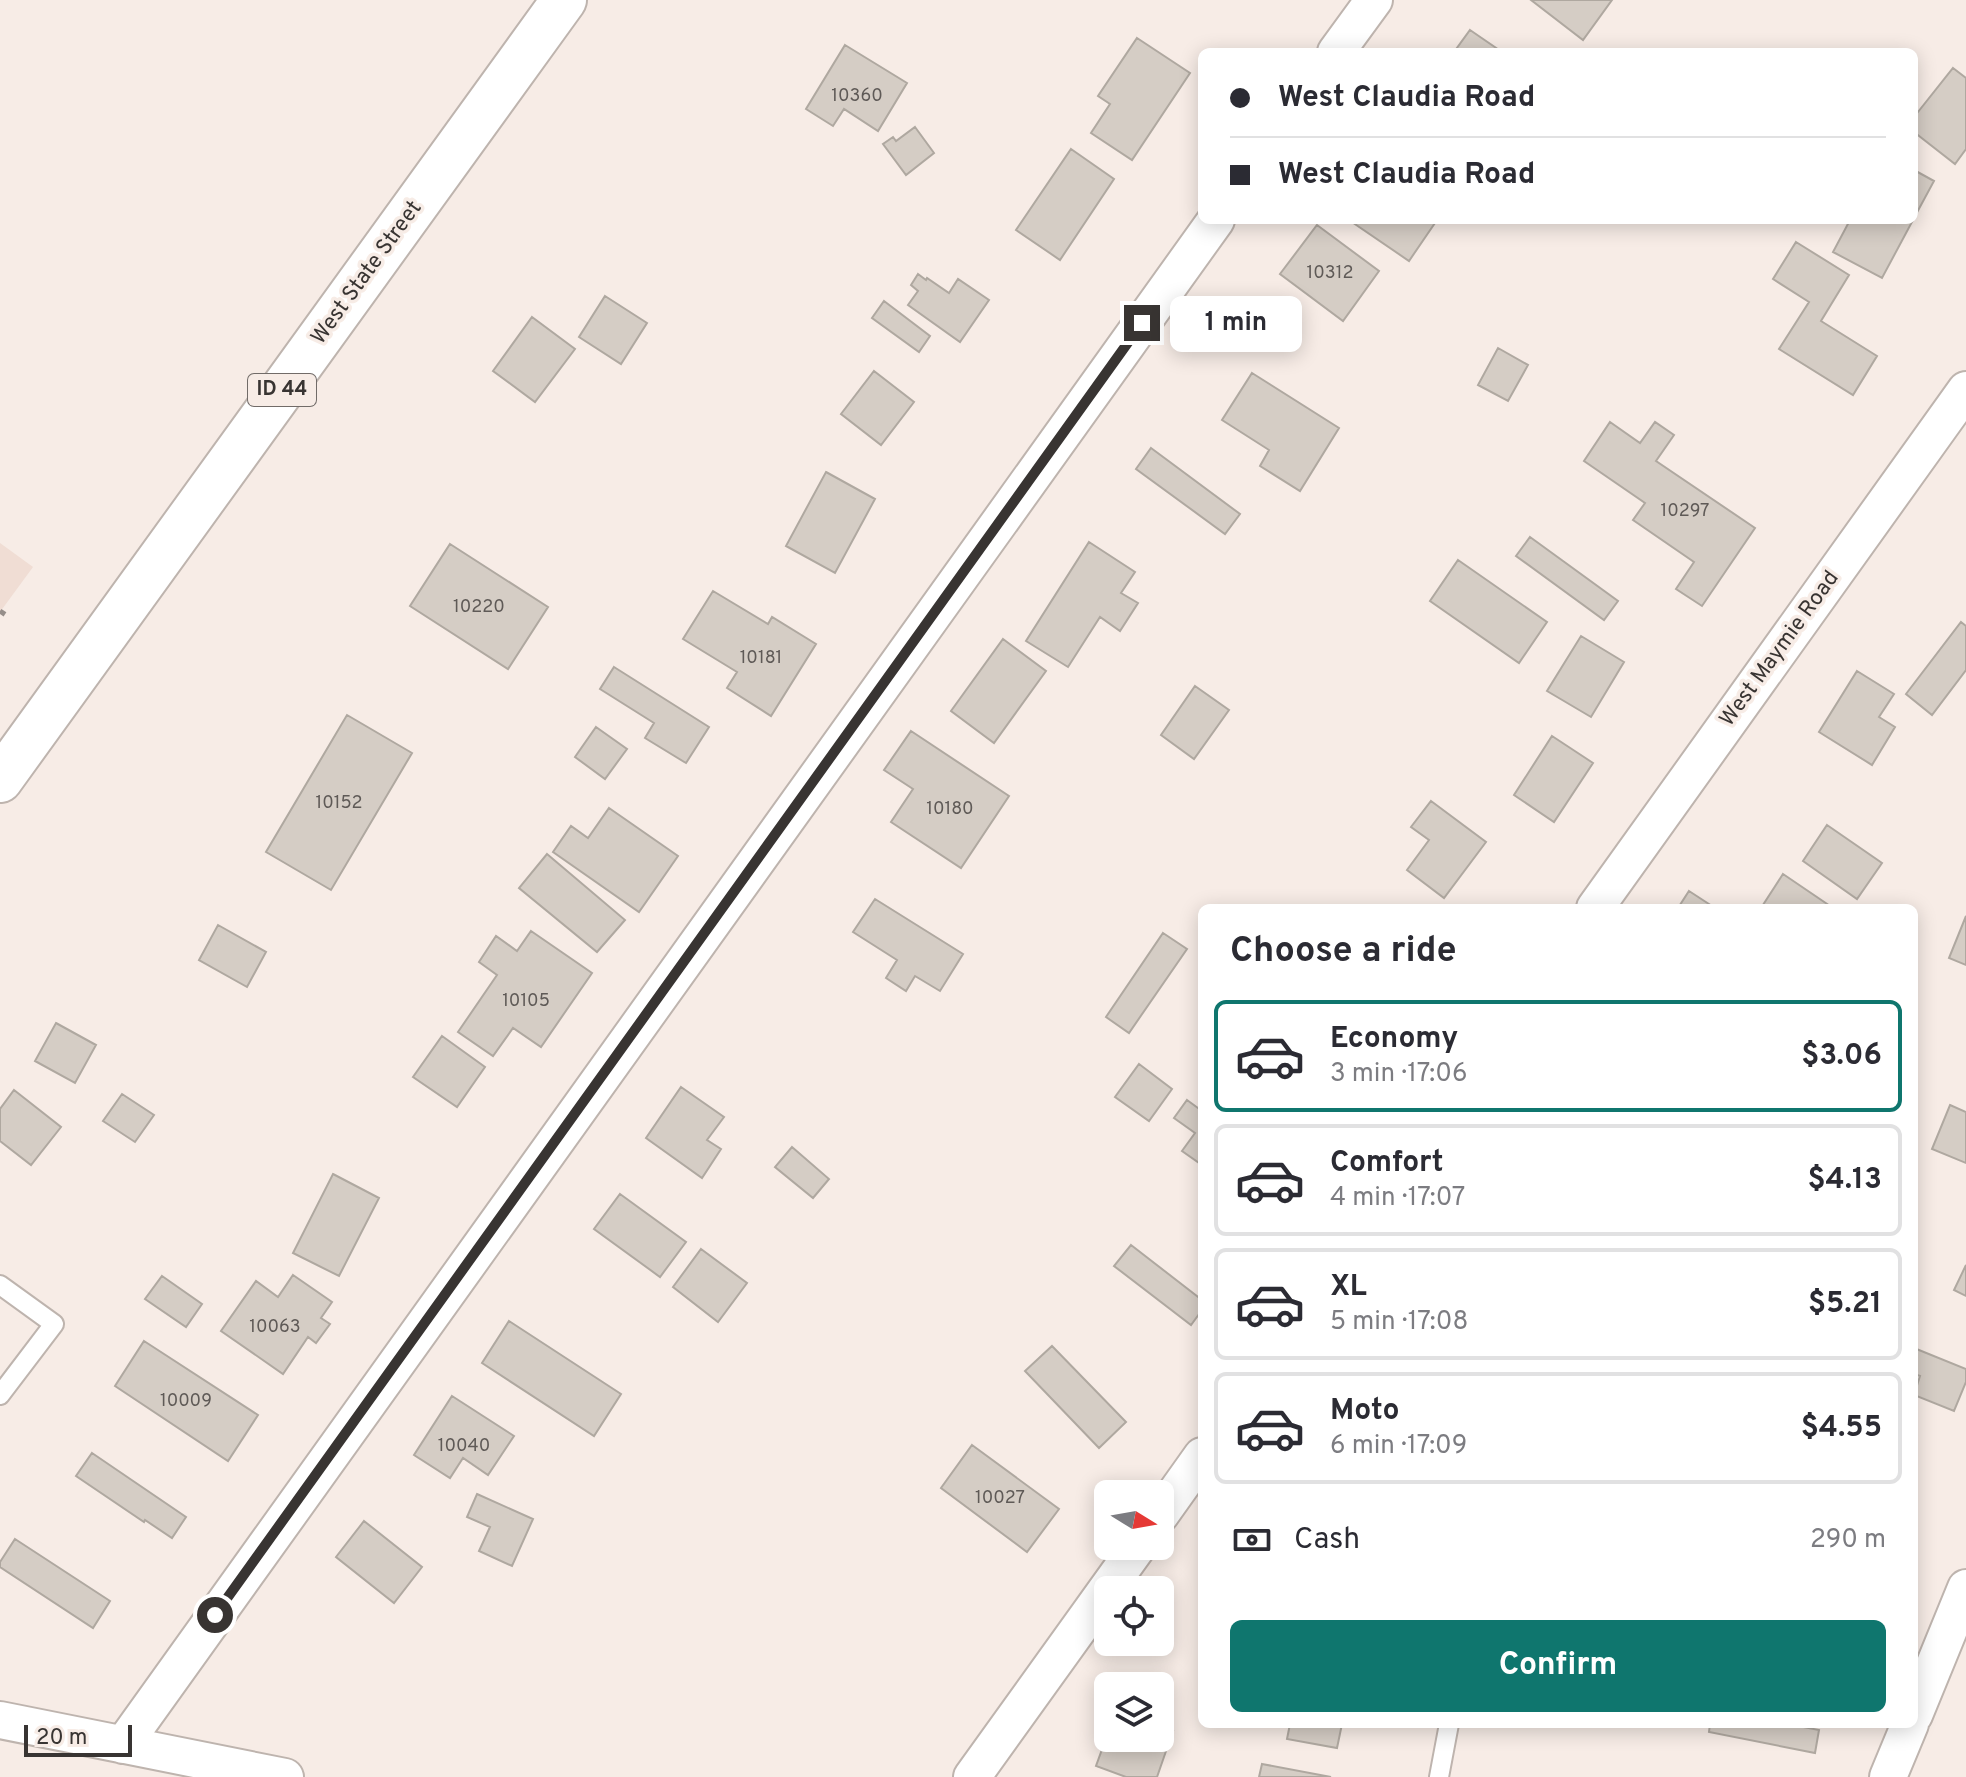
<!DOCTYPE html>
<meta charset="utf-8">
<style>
body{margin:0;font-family:Overpass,sans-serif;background:#f2f2f3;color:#2b2b33;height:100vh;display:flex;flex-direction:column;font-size:30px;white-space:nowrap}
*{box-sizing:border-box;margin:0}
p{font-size:26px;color:#7c7c81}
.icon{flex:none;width:44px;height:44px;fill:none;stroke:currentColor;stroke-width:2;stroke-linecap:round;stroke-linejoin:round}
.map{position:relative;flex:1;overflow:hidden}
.side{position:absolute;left:1198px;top:904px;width:720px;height:824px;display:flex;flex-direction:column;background:#fff;border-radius:12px;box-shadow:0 4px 20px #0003}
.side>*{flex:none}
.top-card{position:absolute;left:1198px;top:48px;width:720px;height:176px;border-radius:12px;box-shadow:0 4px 20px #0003;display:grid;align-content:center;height:176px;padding:0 32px;background:#fff}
.needle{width:52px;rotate:101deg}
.fabs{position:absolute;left:1094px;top:1480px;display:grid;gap:16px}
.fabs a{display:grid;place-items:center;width:80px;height:80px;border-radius:12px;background:#fff;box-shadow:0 4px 20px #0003;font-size:40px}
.scale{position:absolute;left:24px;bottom:20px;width:108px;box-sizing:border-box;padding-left:8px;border:4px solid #383432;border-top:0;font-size:22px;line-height:28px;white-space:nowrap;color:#383432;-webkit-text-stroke:6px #f7ece6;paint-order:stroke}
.end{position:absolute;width:36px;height:36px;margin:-18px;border:10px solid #383432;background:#fff;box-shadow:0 0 0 4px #fff}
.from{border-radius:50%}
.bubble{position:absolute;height:56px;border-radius:12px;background:#fff;box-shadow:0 4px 20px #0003;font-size:26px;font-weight:700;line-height:56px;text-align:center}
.top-card b{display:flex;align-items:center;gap:28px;height:76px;font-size:30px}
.top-card b+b{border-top:2px solid #e1e1e2}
.top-card i{width:20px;height:20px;background:#2b2b33}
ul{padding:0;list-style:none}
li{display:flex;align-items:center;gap:24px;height:112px;margin:0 16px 12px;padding:0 16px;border:4px solid #e1e1e2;border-radius:12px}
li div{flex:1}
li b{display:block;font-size:30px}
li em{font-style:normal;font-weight:700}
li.selected{border-color:#0f766e}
li>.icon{width:72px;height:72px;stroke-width:1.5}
h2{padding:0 32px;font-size:36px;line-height:96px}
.pay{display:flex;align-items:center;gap:20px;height:88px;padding:0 32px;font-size:30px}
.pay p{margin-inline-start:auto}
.cta{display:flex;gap:16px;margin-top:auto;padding:16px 32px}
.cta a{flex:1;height:92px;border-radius:12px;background:#0f766e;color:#fff;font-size:32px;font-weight:700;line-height:92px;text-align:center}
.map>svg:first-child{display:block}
.built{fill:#f0ddd4}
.building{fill:#d5cdc5;stroke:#afa8a0;stroke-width:2}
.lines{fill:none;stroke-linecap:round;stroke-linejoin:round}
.service-casing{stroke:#beb4ae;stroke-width:22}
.minor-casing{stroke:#beb4ae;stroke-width:40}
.primary-casing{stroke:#beb4ae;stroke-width:48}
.path{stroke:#968e8a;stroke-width:5;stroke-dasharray:6 4;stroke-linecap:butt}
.service{stroke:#fff;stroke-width:18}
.minor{stroke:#fff;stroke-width:36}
.primary{stroke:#fff;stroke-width:44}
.route{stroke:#383432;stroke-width:10}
.labels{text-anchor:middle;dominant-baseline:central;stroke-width:7;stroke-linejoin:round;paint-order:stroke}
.number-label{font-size:18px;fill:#5f5a57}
.shield{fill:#f7ece6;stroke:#716b68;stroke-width:2}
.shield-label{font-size:20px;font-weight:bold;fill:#383432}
.street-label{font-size:22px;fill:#383432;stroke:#f7ece6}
</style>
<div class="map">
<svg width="1966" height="1777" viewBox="0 0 1966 1777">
<rect width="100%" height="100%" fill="#f7ece6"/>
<path class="built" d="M0 543 33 567 0 612Z"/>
<path class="building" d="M1531 0H1612L1583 40Z
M1470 30 1502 52H1454Z
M1137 38 1190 73 1132 160 1091 133 1110 104 1098 96Z
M845 45 907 83 878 131 844 109 833 126 806 109Z
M1953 68 1966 78V149L1955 164 1914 132V117Z
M915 127 934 153 906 175 883 144 893 137 896 141Z
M1071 149 1114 179 1060 260 1016 230Z
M1914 170 1934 181 1914 218Z
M1349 220H1437L1409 261Z
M1850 220H1913L1882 278 1833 252Z
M1317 225 1379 271 1343 321 1280 274Z
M1796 242 1849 275 1821 321 1877 356 1853 395 1779 349 1809 302 1773 279Z
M918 274 926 280 927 278 949 293 958 279 989 300 960 342 908 305 918 291 911 285Z
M605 296 647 323 621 364 579 337Z
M884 301 930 336 919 352 872 318Z
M532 317 575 349 535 402 493 371Z
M1498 348 1528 365 1508 401 1478 385Z
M874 371 914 402 881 445 841 414Z
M1252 373 1339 428 1300 491 1260 466 1269 450 1222 420Z
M1610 422 1640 443 1655 422 1674 435 1656 461 1755 528 1702 606 1676 589 1694 562 1633 520 1645 503 1584 461Z
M1151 448 1240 514 1225 534 1136 469Z
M826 472 875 499 835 573 786 546Z
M1530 537 1618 601 1604 620 1516 556Z
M1089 542 1135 572 1121 593 1138 603 1120 631 1100 617 1068 667 1026 641Z
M450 544 548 607 508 669 410 606Z
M1458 560 1547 622 1519 663 1430 601Z
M713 591 768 624 772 617 816 644 771 716 727 688 737 672 683 639Z
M1961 622 1966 626V670L1932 715 1906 694Z
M1581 636 1624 662 1591 717 1547 691Z
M1003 639 1046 671 994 743 951 711Z
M614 667 709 727 686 763 645 738 654 723 600 689Z
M1857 671 1894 694 1879 717 1895 727 1872 765 1819 732Z
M1195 686 1229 710 1194 759 1161 735Z
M347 715 412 753 331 890 266 852Z
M596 727 627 749 605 779 575 757Z
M911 731 1009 796 961 868 891 822 913 789 884 770Z
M1552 736 1593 763 1554 822 1514 795Z
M1431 801 1486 842 1444 898 1407 870 1429 840 1411 827Z
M609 808 678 856 639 912 553 852 571 826 588 838Z
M1827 825 1882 863 1857 899 1803 861Z
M547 854 625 920 597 952 519 888Z
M1783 874 1833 908H1761Z
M1689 891 1715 908H1678Z
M875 899 963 954 940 991 915 976 906 991 886 978 897 960 853 932Z
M1966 916V965L1949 958Z
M218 925 266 952 247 987 199 960Z
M531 931 592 973 541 1047 513 1028 493 1056 458 1032 497 975 479 962 496 936 517 951Z
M1163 933 1187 949 1129 1033 1106 1017Z
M56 1023 96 1045 75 1083 35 1061Z
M442 1036 485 1067 457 1107 413 1077Z
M1139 1064 1172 1089 1149 1121 1115 1097Z
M681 1087 724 1117 707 1140 721 1149 702 1178 646 1138Z
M14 1090 61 1127 31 1165 0 1141V1109Z
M122 1094 154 1115 135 1142 103 1121Z
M1187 1100 1202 1111V1165L1182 1151 1195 1133 1174 1118Z
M1950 1105 1966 1112V1163L1932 1149Z
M792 1147 829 1179 813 1198 775 1167Z
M333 1174 379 1198 339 1276 293 1253Z
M620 1194 686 1242 660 1277 594 1229Z
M1131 1245 1202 1300V1310L1191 1325 1114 1266Z
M701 1249 747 1283 718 1322 673 1287Z
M1966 1265V1296L1954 1290Z
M293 1275 332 1302 321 1318 330 1324 316 1343 308 1337 283 1374 221 1331 256 1281 278 1297Z
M162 1276 202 1304 186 1327 145 1299Z
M509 1321 621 1394 594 1436 482 1363Z
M144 1341 258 1415 228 1461 115 1386Z
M1052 1346 1126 1422 1099 1448 1025 1371Z
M1914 1348 1966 1369V1382L1954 1411 1914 1395 1920 1376 1914 1374Z
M452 1396 514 1436 488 1475 463 1458 450 1478 414 1455Z
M972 1445 1059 1509 1027 1552 941 1488Z
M92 1453 186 1517 172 1538 145 1520 144 1522 76 1476Z
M477 1494 533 1519 512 1566 479 1551 490 1527 467 1517Z
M364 1521 422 1567 394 1603 336 1557Z
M15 1539 110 1601 93 1628 0 1567V1562Z
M1290 1724H1342L1337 1748 1287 1739Z
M1710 1724H1788L1819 1730 1815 1753 1709 1732Z
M1160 1727 1173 1731 1157 1777H1126L1096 1766 1108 1733V1738H1160Z
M1262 1764 1331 1777H1259Z"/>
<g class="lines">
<g class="service-casing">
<path id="service" d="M0 1285 54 1324 0 1395
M1439 1777 1449 1724"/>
</g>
<g class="minor-casing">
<path id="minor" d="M1336 52 1374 0
M1595 908 1966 390
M1160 1515 1202 1456
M1914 1715 1966 1588
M0 1720 285 1777
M123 1745 1216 220
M972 1777 1138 1546
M1888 1777 1910 1724"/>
</g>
<g class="primary-casing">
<path id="primary" d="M0 780 564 0"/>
</g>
<path class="path" d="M0 611 6 615"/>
<use href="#service" class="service"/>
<use href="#minor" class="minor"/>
<use href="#primary" class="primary"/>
</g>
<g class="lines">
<path class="route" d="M215 1615 1142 323"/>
</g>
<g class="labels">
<g class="number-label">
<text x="857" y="96">10360</text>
<text x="1330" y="273">10312</text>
<text x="1685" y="511">10297</text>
<text x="479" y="607">10220</text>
<text x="761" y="658">10181</text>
<text x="339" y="803">10152</text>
<text x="950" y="809">10180</text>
<text x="526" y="1001">10105</text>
<text x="275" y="1327">10063</text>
<text x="186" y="1401">10009</text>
<text x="464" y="1446">10040</text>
<text x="1000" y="1498">10027</text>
</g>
<rect class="shield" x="248" y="374" width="68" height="32" rx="6"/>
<g class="shield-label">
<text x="282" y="390">ID 44</text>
</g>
<g class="street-label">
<text transform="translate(367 273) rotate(-54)">West State Street</text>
<text transform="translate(1780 649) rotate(-54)">West Maymie Road</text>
</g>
</g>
</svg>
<div class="fabs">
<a><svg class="needle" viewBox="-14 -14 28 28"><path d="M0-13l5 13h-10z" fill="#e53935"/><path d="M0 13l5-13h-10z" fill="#7c7c81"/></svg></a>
<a><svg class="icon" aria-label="locate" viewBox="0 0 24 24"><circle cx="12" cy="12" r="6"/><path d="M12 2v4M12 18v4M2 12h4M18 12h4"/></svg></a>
<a><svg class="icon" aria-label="layers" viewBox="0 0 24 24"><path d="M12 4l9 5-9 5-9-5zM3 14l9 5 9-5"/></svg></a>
</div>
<div class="scale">20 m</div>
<i class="end from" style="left:215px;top:1615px"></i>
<i class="end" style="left:1142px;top:323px"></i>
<div class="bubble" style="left:1170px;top:296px;width:132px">1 min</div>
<div class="top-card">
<b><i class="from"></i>West Claudia Road</b>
<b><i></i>West Claudia Road</b>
</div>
<section class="side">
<h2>Choose a ride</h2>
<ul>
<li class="selected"><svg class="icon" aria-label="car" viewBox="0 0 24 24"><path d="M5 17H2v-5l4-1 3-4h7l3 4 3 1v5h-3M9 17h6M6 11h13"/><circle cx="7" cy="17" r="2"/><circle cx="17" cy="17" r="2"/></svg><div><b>Economy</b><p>3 min · 17:06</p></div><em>$3.06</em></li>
<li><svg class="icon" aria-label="car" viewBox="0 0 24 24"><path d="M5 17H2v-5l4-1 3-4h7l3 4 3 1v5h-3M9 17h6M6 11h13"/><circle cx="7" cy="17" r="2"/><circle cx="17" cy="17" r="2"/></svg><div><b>Comfort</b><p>4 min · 17:07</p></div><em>$4.13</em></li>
<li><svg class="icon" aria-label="car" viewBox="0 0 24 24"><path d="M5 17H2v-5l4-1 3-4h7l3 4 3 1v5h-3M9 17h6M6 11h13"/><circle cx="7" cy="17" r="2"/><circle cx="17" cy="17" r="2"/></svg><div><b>XL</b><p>5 min · 17:08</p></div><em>$5.21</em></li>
<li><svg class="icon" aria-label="car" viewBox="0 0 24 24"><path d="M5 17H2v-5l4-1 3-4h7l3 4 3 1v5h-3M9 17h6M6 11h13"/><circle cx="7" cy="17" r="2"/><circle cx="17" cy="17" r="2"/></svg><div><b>Moto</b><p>6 min · 17:09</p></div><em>$4.55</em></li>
</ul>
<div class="pay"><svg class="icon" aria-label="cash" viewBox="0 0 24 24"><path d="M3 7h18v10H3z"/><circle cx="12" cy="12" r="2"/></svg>Cash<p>290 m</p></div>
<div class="cta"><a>Confirm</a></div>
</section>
</div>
